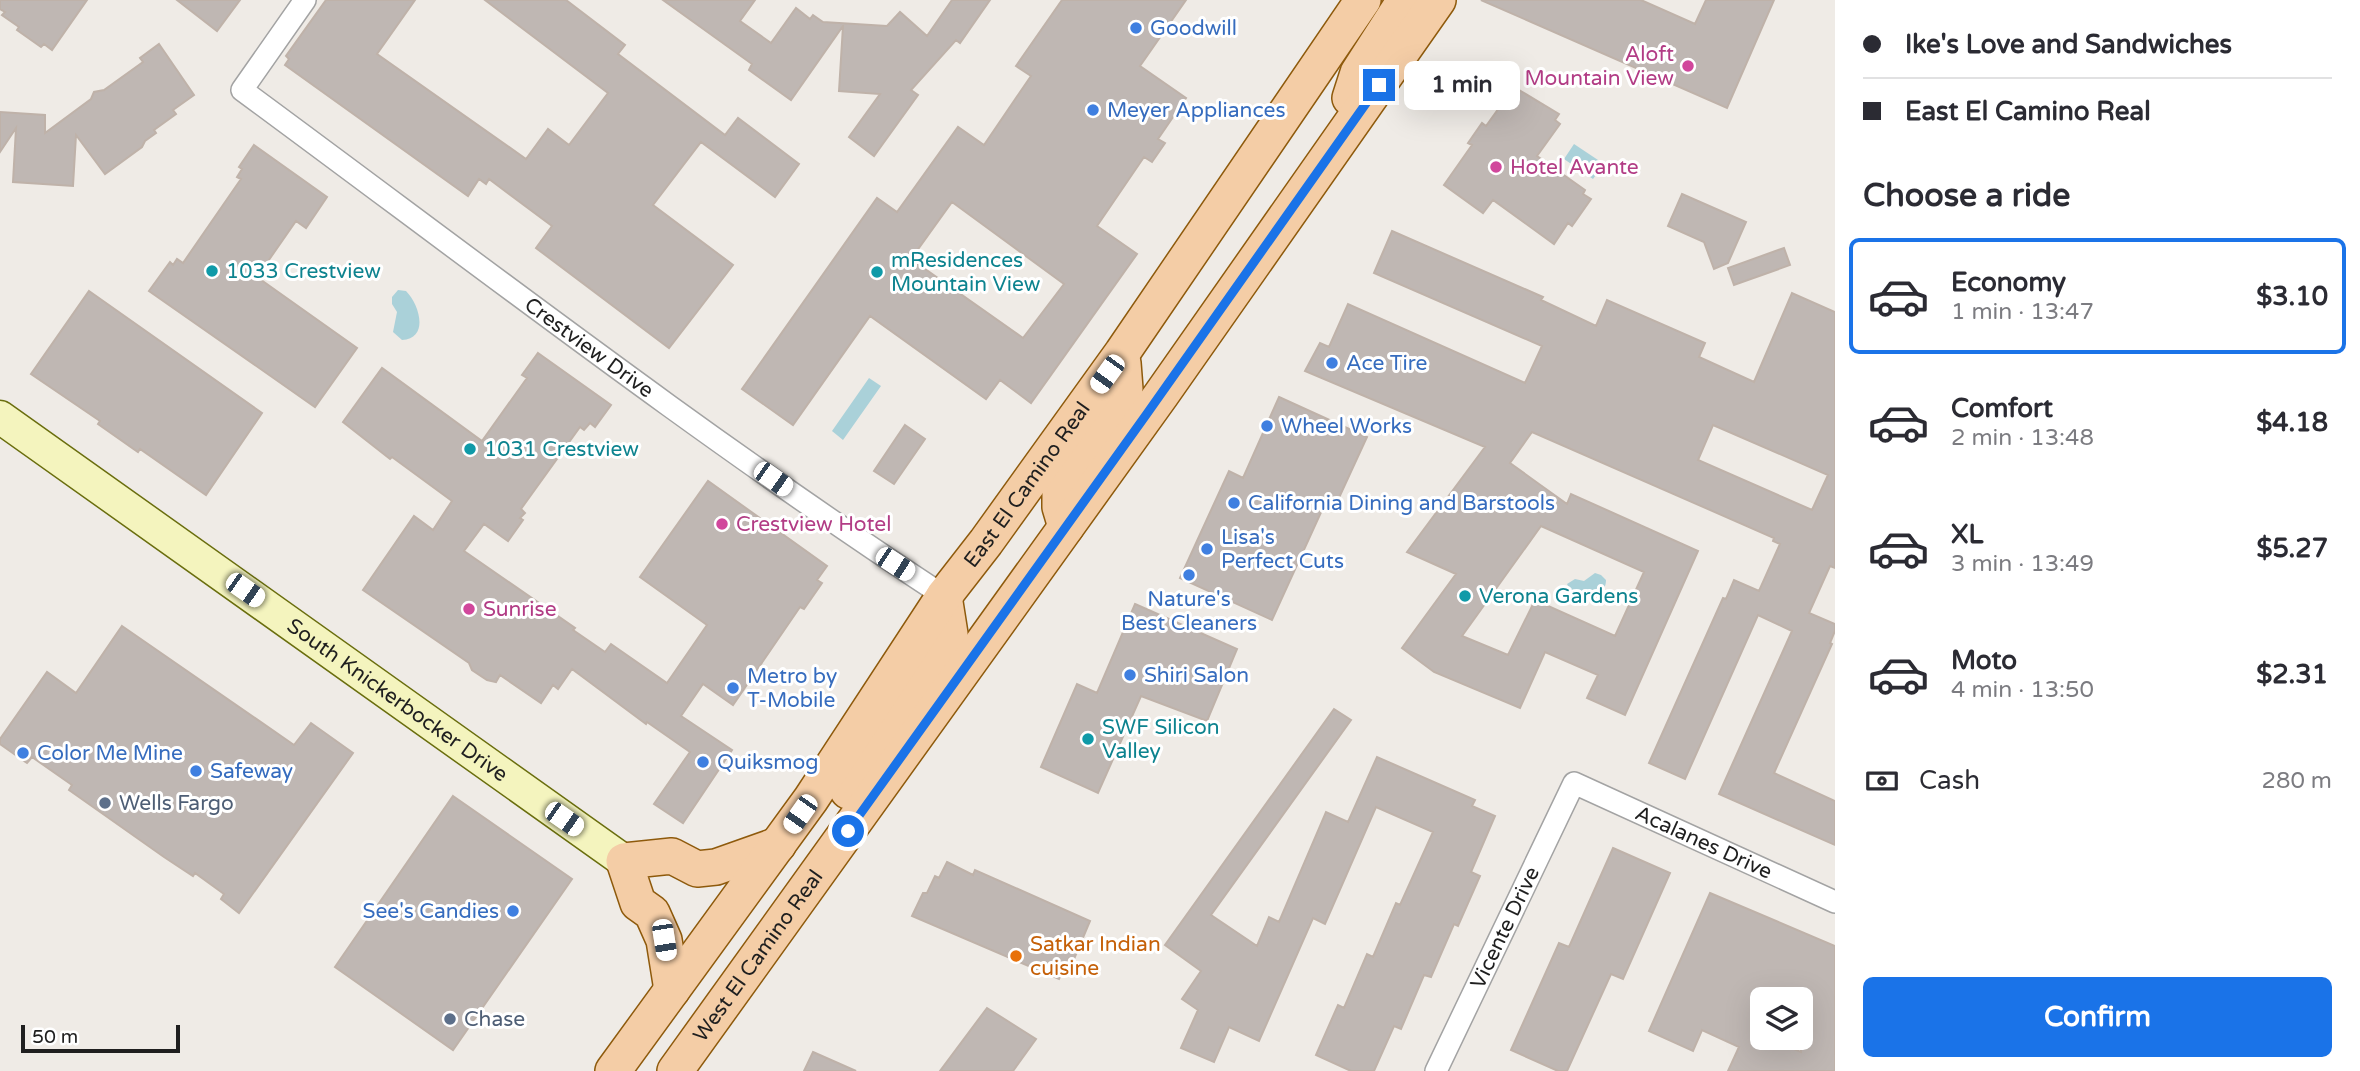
<!DOCTYPE html>
<meta charset="utf-8">
<style>
body{margin:0;font-family:"Varela Round",sans-serif;background:#f7f7f7;color:#2b2b33;height:100vh;display:flex;flex-direction:column;font-size:26px;white-space:nowrap}
*{box-sizing:border-box;margin:0}
p{font-size:23px;color:#7c7c81}
.icon{flex:none;width:38px;height:38px;fill:none;stroke:currentColor;stroke-width:2;stroke-linecap:round;stroke-linejoin:round}
.map{position:relative;flex:1;overflow:hidden}
.drawer{display:flex;flex-direction:column;background:#fff;width:525px}
.drawer>*{flex:none}
.banner{display:grid;align-content:center;height:154px;padding:0 28px;background:#fff}
.tools{position:absolute;left:1750px;top:987px;display:grid;gap:14px}
.tools a{display:grid;place-items:center;width:63px;height:63px;border-radius:10px;background:#fff;box-shadow:0 7px 28px #0002;font-size:35px}
.scale{position:absolute;left:21px;bottom:18px;width:159px;box-sizing:border-box;padding-left:7px;border:4px solid #1f1f1f;border-top:0;font-size:19px;line-height:24px;white-space:nowrap;color:#1f1f1f;-webkit-text-stroke:5px #fff;paint-order:stroke}
.end{position:absolute;width:32px;height:32px;margin:-16px;border:9px solid #1a73e8;background:#fff;box-shadow:0 0 0 4px #fff}
.from{border-radius:50%}
.bubble{position:absolute;height:49px;border-radius:10px;background:#fff;box-shadow:0 7px 28px #0002;font-size:23px;font-weight:700;line-height:49px;text-align:center}
.car{position:absolute;width:21px;height:42px;margin:-21px -10px;border-radius:9px;box-shadow:0 0 5px 2px #0007;background:linear-gradient(#fff 24%,#345 0 40%,#fff 0 76%,#345 0 86%,#fff 0)}
.banner b{display:flex;align-items:center;gap:24px;height:66px;font-size:26px}
.banner b+b{border-top:2px solid #e1e1e2}
.banner i{width:18px;height:18px;background:#2b2b33}
ul{padding:0;list-style:none}
li{display:flex;align-items:center;gap:21px;height:116px;margin:0 14px 10px;padding:0 14px;border:4px solid transparent;border-radius:10px}
li div{flex:1}
li b{display:block;font-size:26px}
li em{font-style:normal;font-weight:700}
li.active{border-color:#1a73e8}
li>.icon{width:63px;height:63px;stroke-width:1.5}
h2{padding:0 28px;font-size:32px;line-height:84px}
.pay{display:flex;align-items:center;gap:18px;height:77px;padding:0 28px;font-size:26px}
.pay p{margin-inline-start:auto}
.button{display:flex;gap:14px;margin-top:auto;padding:14px 28px}
.button a{flex:1;height:80px;border-radius:10px;background:#1a73e8;color:#fff;font-size:28px;font-weight:700;line-height:80px;text-align:center}
main{display:flex;flex:1;min-height:0}
.map>svg:first-child{display:block}
.water{fill:#aad1d9}
.building{fill:#bfb7b3;stroke:#bfb2a9;stroke-width:2;fill-rule:evenodd}
.lines{fill:none;stroke-linecap:round;stroke-linejoin:round}
.street-casing{stroke:#a3a3a3;stroke-width:24}
.secondary-casing{stroke:#6a6e0e;stroke-width:35}
.primary-casing{stroke:#8e5a0c;stroke-width:38}
.street{stroke:#fff;stroke-width:21}
.secondary{stroke:#f4f4be;stroke-width:32}
.primary{stroke:#f4cda6;stroke-width:35}
.route{stroke:#1a73e8;stroke-width:9}
.shop-dot{fill:#3f7fe0;stroke:#fff;stroke-width:2.5}
.hotel-dot{fill:#d1479c;stroke:#fff;stroke-width:2.5}
.culture-dot{fill:#0f9aa8;stroke:#fff;stroke-width:2.5}
.service-dot{fill:#5c6f8a;stroke:#fff;stroke-width:2.5}
.food-dot{fill:#e8710a;stroke:#fff;stroke-width:2.5}
.labels{text-anchor:middle;dominant-baseline:central;stroke-width:6;stroke-linejoin:round;paint-order:stroke}
.shop-label{font-size:21px;fill:#366cbe;stroke:#fff;text-anchor:start}
.hotel-label{font-size:21px;fill:#b23c85;stroke:#fff;text-anchor:start}
.culture-label{font-size:21px;fill:#0d838f;stroke:#fff;text-anchor:start}
.street-label{font-size:21px;fill:#1f1f1f;stroke:#fff}
.service-label{font-size:21px;fill:#4e5e75;stroke:#fff;text-anchor:start}
.food-label{font-size:21px;fill:#c56008;stroke:#fff;text-anchor:start}
</style>
<main>
<div class="map">
<svg width="1835" height="1071" viewBox="0 0 1835 1071">
<rect width="100%" height="100%" fill="#efebe6"/>
<path class="water" d="M1574 144 1604 164 1593 179 1564 159Z
M398 290 406 291C419 304 430 338 402 340L393 332 397 312 392 304V297Z
M869 378 881 386 843 440 832 431Z
M1595 573 1601 575 1606 580C1606 597 1587 602 1573 596L1567 584 1575 579 1584 581Z"/>
<path class="building" d="M0 0H87L52 50 44 44 41 47 17 30 19 27 2 15 5 12 0 9Z
M177 0H240L217 31Z
M326 0H415L377 54 526 159 548 129 569 145 608 93 485 0H566L625 45 618 54 725 135 738 118 799 164 775 197 701 142 653 205 733 265 669 348 536 248 552 226 489 179 486 184 479 179 468 196 285 65 289 59 286 56Z
M663 0H755L740 21 771 43 796 8 810 19 813 15 823 22 887 26 900 12 927 36 952 0H990L960 43 956 40 911 90 918 95 874 156 849 137 880 94 839 91 843 26 791 100 749 70 752 64Z
M1062 0H1186L1140 66 1186 98 1158 139 1165 143 1152 162 1144 157 1097 226 1137 254 1031 403 1000 380 986 399 870 316 793 425 742 389 877 198 897 212 958 127 984 145 1031 76 1016 66ZM952 202 1064 284 1023 338 911 259Z
M1481 0H1641L1695 24 1706 0H1774L1727 108Z
M159 44 194 95 173 110 176 114 154 130 156 133 145 141 142 147 105 174 76 135 73 186 13 182 16 128 0 152V112L45 115V133L91 99 94 92 104 90 143 62 140 58Z
M1514 87 1559 114 1555 120 1560 124 1537 156 1585 190 1583 194 1591 199 1572 226 1568 223 1554 244 1493 200 1483 213 1444 185 1472 145 1468 143 1482 123 1486 126Z
M254 145 327 197 306 228 296 221 257 277 357 348 315 407 149 291 170 262 173 265 177 259 183 263 241 179 237 177 242 169 239 167Z
M1682 194 1746 222 1728 263 1714 269 1704 242 1668 226Z
M1392 231 1543 297 1541 300 1596 326 1607 300 1705 343 1699 357 1754 382 1792 293 1835 312V568L1830 566 1809 613 1835 624V631L1830 643 1832 644 1774 773 1835 801V845L1719 794 1792 631 1758 615 1685 779 1649 763 1723 598 1726 599 1734 580 1759 591 1780 544 1773 541 1774 538 1532 432 1510 463 1539 484 1567 504 1571 494 1698 551 1625 715 1587 698 1598 675 1545 652 1520 708 1434 672 1402 648 1456 574 1407 552 1485 447 1305 371 1320 343 1329 347 1348 304 1525 383 1542 346 1374 273ZM1713 425 1828 475 1812 510 1698 460ZM1541 526 1644 572 1615 636 1535 600 1508 655 1462 636Z
M1784 248 1790 265 1734 285 1728 268Z
M89 291 262 413 206 495 140 449 138 452 98 424 100 421 31 374Z
M538 353 611 405 595 427 590 423 584 430 580 427 521 509 525 513 520 518 523 520 508 541 484 524 464 551 575 628 573 630 605 652 611 644 667 683 707 625 640 577 708 481 827 566 817 580 822 583 804 609 800 607 733 705 703 684 681 716 732 750 683 823 654 804 690 752 647 722 646 724 572 669 558 689 553 685 541 703 500 675 496 682 487 680 472 670 469 663 363 590 414 516 433 530 452 501 392 457 390 459 343 422 382 368 482 441 527 378 522 375Z
M1279 397 1367 437 1337 502 1328 497 1272 620 1180 578 1229 471 1243 478Z
M905 425 925 439 894 484 874 471Z
M1135 604 1237 649 1207 721 1141 696 1098 793 1041 767 1077 684 1097 693Z
M122 626 294 745 311 723 353 753 239 913 221 899 224 894 195 873 193 876 164 857 69 790 72 785 32 757 27 763 0 744V739L47 672 76 693Z
M1334 709 1351 720 1211 915 1257 946 1269 917 1279 922 1326 812 1348 822 1377 757 1475 800 1472 806 1495 816 1471 872 1480 876 1458 926 1454 924 1431 977 1424 975 1401 1029 1394 1026 1374 1071H1351L1316 1055 1338 1005 1344 1008 1367 954 1373 957 1396 903 1400 905 1433 832 1376 807 1325 924 1313 918 1259 1041 1229 1027 1214 1062 1181 1048 1198 1010 1182 999 1201 971 1165 945Z
M453 796 572 879 453 1050 335 967Z
M1613 848 1670 873 1623 979 1611 974 1567 1071H1558L1511 1050 1559 943 1569 947Z
M947 862 973 875 975 870 1090 921 1074 959 1069 958 1059 979 912 916 923 893H927L935 876 939 878Z
M1710 893 1835 946V1071H1728L1739 1047 1702 1030 1693 1051 1649 1031ZM1762 999H1801V1052L1768 1038H1762Z
M987 1008 1036 1039 1013 1071H940Z
M813 1052 856 1071H804Z"/>
<g class="lines">
<g class="street-casing">
<g id="street">
<path id="s1" d="M305 0 242 90C474 261 703 438 944 596"/>
<path id="s2" d="M1436 1071 1574 783 1835 902"/>
</g>
</g>
<g class="secondary-casing">
<g id="secondary">
<path id="s3" d="M0 417 624 861"/>
</g>
</g>
<g class="primary-casing">
<g id="primary">
<path d="M1350 98 1358 73 1405 0"/>
<path d="M1066 527 1060 507V489L1125 389 1123 363"/>
<path d="M848 791 945 649 950 634 944 596"/>
<path d="M672 990 664 940 652 913 638 903 624 861 672 856 697 869 716 867 778 845"/>
<path id="s4" d="M613 1071 811 799 944 596 986 542 1122 353 1363 0"/>
<path id="s5" d="M675 1071 1161 395 1438 0"/>
</g>
</g>
<use href="#street" class="street"/>
<use href="#secondary" class="secondary"/>
<use href="#primary" class="primary"/>
</g>
<g class="lines">
<path class="route" d="M848 831 1146 415 1379 85"/>
</g>
<g class="shop-dot">
<circle cx="1136" cy="28" r="7"/>
<circle cx="1093" cy="110" r="7"/>
<circle cx="1332" cy="363" r="7"/>
<circle cx="1267" cy="426" r="7"/>
<circle cx="1234" cy="503" r="7"/>
<circle cx="1207" cy="549" r="7"/>
<circle cx="1189" cy="575" r="7"/>
<circle cx="1130" cy="675" r="7"/>
<circle cx="733" cy="688" r="7"/>
<circle cx="23" cy="753" r="7"/>
<circle cx="703" cy="762" r="7"/>
<circle cx="196" cy="771" r="7"/>
<circle cx="513" cy="911" r="7"/>
</g>
<g class="hotel-dot">
<circle cx="1688" cy="66" r="7"/>
<circle cx="1496" cy="167" r="7"/>
<circle cx="722" cy="524" r="7"/>
<circle cx="469" cy="609" r="7"/>
</g>
<g class="culture-dot">
<circle cx="212" cy="271" r="7"/>
<circle cx="877" cy="272" r="7"/>
<circle cx="470" cy="449" r="7"/>
<circle cx="1465" cy="596" r="7"/>
<circle cx="1088" cy="739" r="7"/>
</g>
<g class="service-dot">
<circle cx="105" cy="803" r="7"/>
<circle cx="450" cy="1019" r="7"/>
</g>
<circle class="food-dot" cx="1016" cy="956" r="7"/>
<g class="labels">
<g class="shop-label">
<text x="1150" y="28">Goodwill</text>
<text x="1107" y="110">Meyer Appliances</text>
<text x="1346" y="363">Ace Tire</text>
<text x="1281" y="426">Wheel Works</text>
<text x="1248" y="503">California Dining and Barstools</text>
<text x="1221" y="537">Lisa's<tspan x="1221" dy="24">Perfect Cuts</tspan></text>
<text x="1189" y="599" text-anchor="middle">Nature's<tspan x="1189" dy="24">Best Cleaners</tspan></text>
<text x="1144" y="675">Shiri Salon</text>
<text x="747" y="676">Metro by<tspan x="747" dy="24">T-Mobile</tspan></text>
<text x="37" y="753">Color Me Mine</text>
<text x="717" y="762">Quiksmog</text>
<text x="210" y="771">Safeway</text>
<text x="499" y="911" text-anchor="end">See's Candies</text>
</g>
<g class="hotel-label">
<text x="1674" y="54" text-anchor="end">Aloft<tspan x="1674" dy="24">Mountain View</tspan></text>
<text x="1510" y="167">Hotel Avante</text>
<text x="736" y="524">Crestview Hotel</text>
<text x="483" y="609">Sunrise</text>
</g>
<g class="culture-label">
<text x="891" y="260">mResidences<tspan x="891" dy="24">Mountain View</tspan></text>
<text x="226" y="271">1033 Crestview</text>
<text x="484" y="449">1031 Crestview</text>
<text x="1479" y="596">Verona Gardens</text>
<text x="1102" y="727">SWF Silicon<tspan x="1102" dy="24">Valley</tspan></text>
</g>
<g class="street-label">
<text stroke="none"><textPath href="#s1" startOffset="542">Crestview Drive</textPath></text>
<text stroke="none"><textPath href="#s4" startOffset="718">East El Camino Real</textPath></text>
<text stroke="none"><textPath href="#s3" startOffset="488">South Knickerbocker Drive</textPath></text>
<text stroke="none"><textPath href="#s2" startOffset="462">Acalanes Drive</textPath></text>
<text stroke="none"><textPath href="#s2" startOffset="159">Vicente Drive</textPath></text>
<text stroke="none"><textPath href="#s5" startOffset="142">West El Camino Real</textPath></text>
</g>
<g class="service-label">
<text x="119" y="803">Wells Fargo</text>
<text x="464" y="1019">Chase</text>
</g>
<g class="food-label">
<text x="1030" y="944">Satkar Indian<tspan x="1030" dy="24">cuisine</tspan></text>
</g>
</g>
</svg>
<div class="tools">
<a><svg class="icon" aria-label="layers" viewBox="0 0 24 24"><path d="M12 4l9 5-9 5-9-5zM3 14l9 5 9-5"/></svg></a>
</div>
<div class="scale">50 m</div>
<i class="end from" style="left:848px;top:831px"></i>
<i class="end" style="left:1379px;top:85px"></i>
<div class="bubble" style="left:1404px;top:61px;width:116px">1 min</div>
<i class="car" style="left:1107px;top:374px;rotate:216deg"></i>
<i class="car" style="left:773px;top:479px;rotate:125deg"></i>
<i class="car" style="left:895px;top:564px;rotate:123deg"></i>
<i class="car" style="left:245px;top:590px;rotate:125deg"></i>
<i class="car" style="left:800px;top:814px;rotate:215deg"></i>
<i class="car" style="left:564px;top:819px;rotate:125deg"></i>
<i class="car" style="left:664px;top:940px;rotate:171deg"></i>
</div>
<section class="drawer">
<div class="banner">
<b><i class="from"></i>Ike's Love and Sandwiches</b>
<b><i></i>East El Camino Real</b>
</div>
<h2>Choose a ride</h2>
<ul>
<li class="active"><svg class="icon" aria-label="car" viewBox="0 0 24 24"><path d="M5 17H2v-5l4-1 3-4h7l3 4 3 1v5h-3M9 17h6M6 11h13"/><circle cx="7" cy="17" r="2"/><circle cx="17" cy="17" r="2"/></svg><div><b>Economy</b><p>1 min · 13:47</p></div><em>$3.10</em></li>
<li><svg class="icon" aria-label="car" viewBox="0 0 24 24"><path d="M5 17H2v-5l4-1 3-4h7l3 4 3 1v5h-3M9 17h6M6 11h13"/><circle cx="7" cy="17" r="2"/><circle cx="17" cy="17" r="2"/></svg><div><b>Comfort</b><p>2 min · 13:48</p></div><em>$4.18</em></li>
<li><svg class="icon" aria-label="car" viewBox="0 0 24 24"><path d="M5 17H2v-5l4-1 3-4h7l3 4 3 1v5h-3M9 17h6M6 11h13"/><circle cx="7" cy="17" r="2"/><circle cx="17" cy="17" r="2"/></svg><div><b>XL</b><p>3 min · 13:49</p></div><em>$5.27</em></li>
<li><svg class="icon" aria-label="car" viewBox="0 0 24 24"><path d="M5 17H2v-5l4-1 3-4h7l3 4 3 1v5h-3M9 17h6M6 11h13"/><circle cx="7" cy="17" r="2"/><circle cx="17" cy="17" r="2"/></svg><div><b>Moto</b><p>4 min · 13:50</p></div><em>$2.31</em></li>
</ul>
<div class="pay"><svg class="icon" aria-label="cash" viewBox="0 0 24 24"><path d="M3 7h18v10H3z"/><circle cx="12" cy="12" r="2"/></svg>Cash<p>280 m</p></div>
<div class="button"><a>Confirm</a></div>
</section>
</main>
